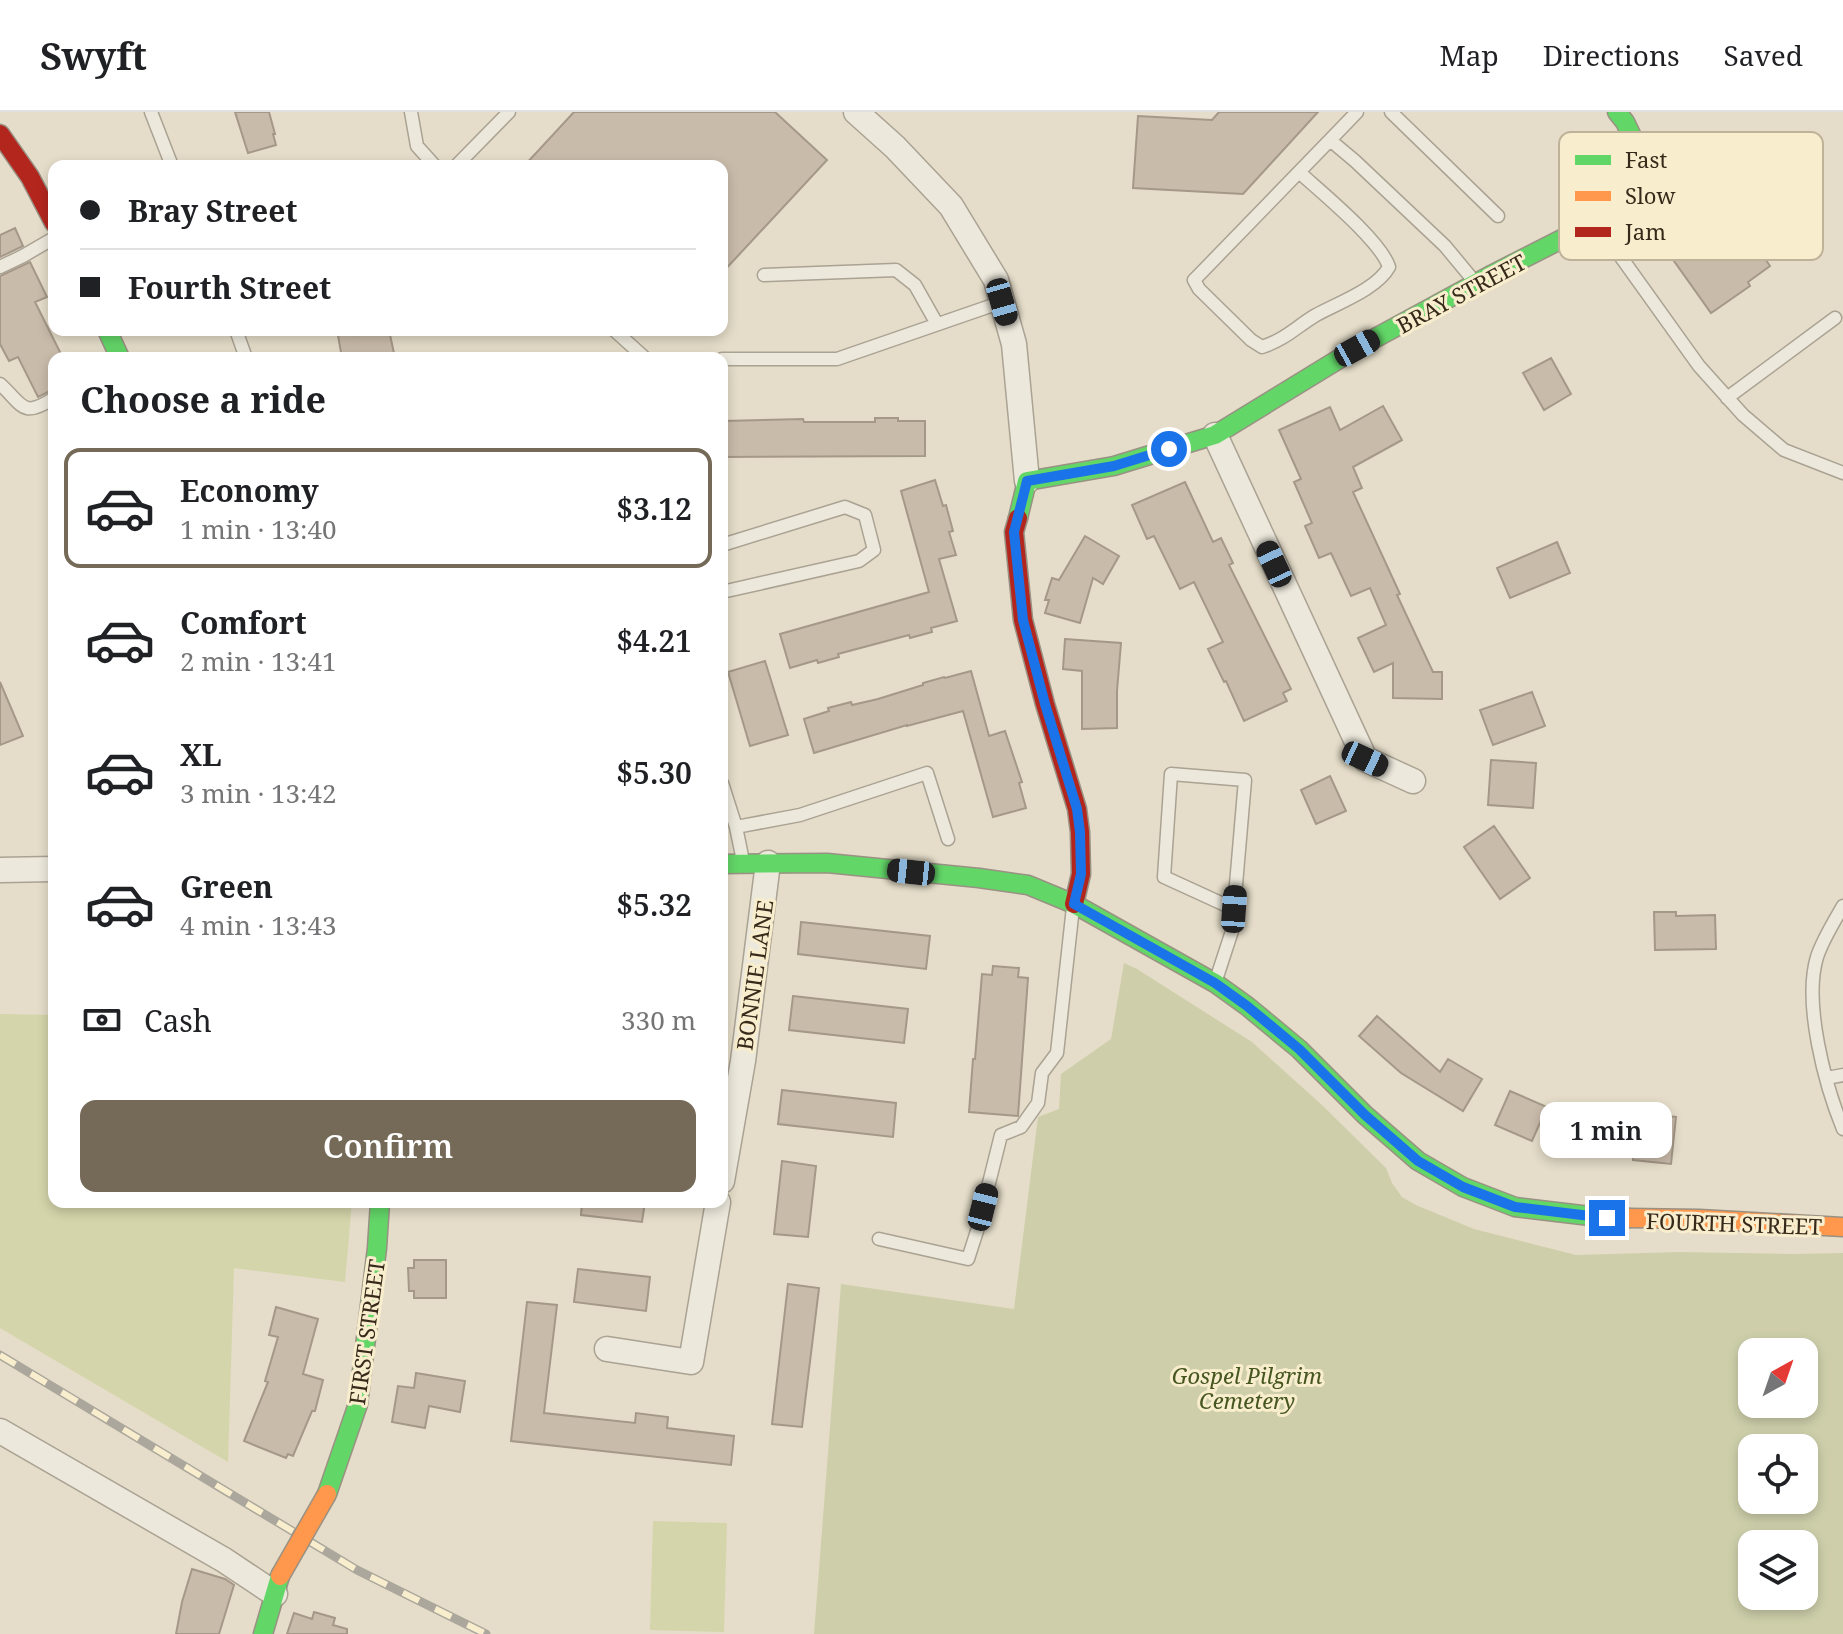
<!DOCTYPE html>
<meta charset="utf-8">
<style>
body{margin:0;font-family:"Noto Serif",serif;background:#f2f2f2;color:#202124;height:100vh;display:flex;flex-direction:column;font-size:30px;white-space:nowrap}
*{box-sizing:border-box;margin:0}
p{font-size:26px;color:#757577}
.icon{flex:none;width:44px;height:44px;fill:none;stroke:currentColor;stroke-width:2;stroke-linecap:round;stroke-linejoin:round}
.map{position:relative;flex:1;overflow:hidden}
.drawer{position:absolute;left:48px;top:240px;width:680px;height:856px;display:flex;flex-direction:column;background:#fff;border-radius:16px;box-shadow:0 4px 12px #0003}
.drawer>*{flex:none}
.hud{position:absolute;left:48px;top:48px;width:680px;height:176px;border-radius:16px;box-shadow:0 4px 12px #0003;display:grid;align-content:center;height:176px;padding:0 32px;background:#fff}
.needle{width:52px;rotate:40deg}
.buttons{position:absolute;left:1738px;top:1226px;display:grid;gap:16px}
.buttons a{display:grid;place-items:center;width:80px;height:80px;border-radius:16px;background:#fff;box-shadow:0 4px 12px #0003;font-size:40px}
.end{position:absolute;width:36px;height:36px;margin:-18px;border:10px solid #1a73e8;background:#fff;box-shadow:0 0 0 4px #fff}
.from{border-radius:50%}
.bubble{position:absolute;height:56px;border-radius:16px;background:#fff;box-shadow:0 4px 12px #0003;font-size:26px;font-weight:600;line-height:56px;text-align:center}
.car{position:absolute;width:24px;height:48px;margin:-24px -12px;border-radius:10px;box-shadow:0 0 6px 2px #0007;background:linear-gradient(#222 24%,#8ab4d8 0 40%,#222 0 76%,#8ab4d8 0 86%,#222 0)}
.hud b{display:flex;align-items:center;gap:28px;height:76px;font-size:30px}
.hud b+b{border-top:2px solid #e0e0e0}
.hud i{width:20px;height:20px;background:#202124}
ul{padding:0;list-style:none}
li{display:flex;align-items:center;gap:24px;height:120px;margin:0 16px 12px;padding:0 16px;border:4px solid transparent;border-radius:16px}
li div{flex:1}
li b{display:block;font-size:30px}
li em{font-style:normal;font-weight:600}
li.selected{border-color:#756958}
li>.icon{width:72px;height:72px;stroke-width:1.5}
h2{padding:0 32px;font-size:36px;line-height:96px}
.pay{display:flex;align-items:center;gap:20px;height:88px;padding:0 32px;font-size:30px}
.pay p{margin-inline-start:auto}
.button{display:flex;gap:16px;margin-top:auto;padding:16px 32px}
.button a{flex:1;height:92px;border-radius:16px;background:#756958;color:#fff;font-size:32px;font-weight:600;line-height:92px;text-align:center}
header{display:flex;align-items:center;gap:48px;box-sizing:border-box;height:112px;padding:0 40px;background:#fff;border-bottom:2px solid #e0e0e0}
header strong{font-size:38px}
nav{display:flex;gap:44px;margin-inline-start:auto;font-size:28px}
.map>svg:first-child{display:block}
.green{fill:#d4d5aa}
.cemetery{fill:#cecfaa;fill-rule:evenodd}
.building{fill:#c9bbaa;stroke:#a59888;stroke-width:2}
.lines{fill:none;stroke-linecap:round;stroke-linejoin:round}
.lane-casing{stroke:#aaa293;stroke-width:15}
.street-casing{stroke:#aaa293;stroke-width:27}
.fast-casing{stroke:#999183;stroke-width:21}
.slow-casing{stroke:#999183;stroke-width:21}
.jam-casing{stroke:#999183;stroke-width:21}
.lane{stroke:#ece8dc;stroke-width:12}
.street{stroke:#ece8dc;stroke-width:24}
.fast{stroke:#63d668;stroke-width:18}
.slow{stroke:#ff974d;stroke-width:18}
.jam{stroke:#b3261e;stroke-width:18}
.rail-casing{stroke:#aba79c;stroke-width:9}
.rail{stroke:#f8edcd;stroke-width:6;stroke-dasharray:18;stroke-linecap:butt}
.slow-bridge-casing{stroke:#999183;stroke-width:21;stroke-linecap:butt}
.slow-bridge{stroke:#ff974d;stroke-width:18}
.route{stroke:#1a73e8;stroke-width:10}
.labels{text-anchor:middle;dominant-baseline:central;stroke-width:6;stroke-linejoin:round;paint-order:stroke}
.street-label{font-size:22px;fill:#382a1b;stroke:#f8edcd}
.park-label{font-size:22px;font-style:italic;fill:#465620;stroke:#f8edcd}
.key{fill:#f8edcd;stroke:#beb298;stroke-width:2}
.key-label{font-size:22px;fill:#382a1b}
</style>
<header>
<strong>Swyft</strong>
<nav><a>Map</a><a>Directions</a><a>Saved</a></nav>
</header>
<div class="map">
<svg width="1843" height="1522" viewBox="0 0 1843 1522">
<rect width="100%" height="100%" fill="#e5ddc9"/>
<path class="green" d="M0 902 54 903V1090H352L345 1170 234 1156 228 1350 0 1216Z
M653 1409 727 1411 724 1520 650 1518Z"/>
<path class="cemetery" d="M1124 851 1137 857 1252 930 1322 993 1386 1056 1392 1071 1402 1085 1416 1093 1474 1117 1576 1143 1679 1140 1794 1142 1843 1141V1522H814L841 1172 1014 1197 1038 1005 1059 997 1061 962 1111 927ZM1752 1240H1804V1292H1752ZM1752 1336H1804V1388H1752ZM1752 1432H1804V1484H1752Z"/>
<path class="building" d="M235 0H269L275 22H273L276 33 248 41Z
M574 0H775L827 48 722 161V54H524Z
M1219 0H1318L1243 82 1133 76 1138 4 1212 8Z
M1732 98 1770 154 1748 170 1750 174 1711 201 1664 135 1703 109 1707 115Z
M15 116 23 134 0 145V123Z
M30 150 47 185 35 190 63 246H54V277L38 285 18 245 9 249 0 232V164Z
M337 218H359L360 223 389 218 395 246H342Z
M1551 246 1571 282 1544 298 1523 261Z
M1383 294 1402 328 1353 355 1362 376 1353 380 1400 482 1397 483 1433 560H1442V587L1393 586V551L1374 560 1358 526 1386 513 1370 476 1351 484 1331 441 1319 446 1305 414 1312 411 1294 370 1301 367 1279 318 1330 295 1340 318Z
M875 306H898V309H925V344L722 345V309L803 307 804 310H875Z
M935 368 943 394 946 393 953 419 949 420 956 443 939 447 957 509 931 516 932 520 910 526 909 523 838 542 839 545 818 551 817 548 790 556 780 522 929 480 901 379Z
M1185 370 1213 430 1221 426 1233 451 1229 453 1291 577 1283 581 1287 589 1244 609 1226 569 1224 570 1208 537 1223 530 1194 470 1180 477 1154 424 1147 427 1132 393Z
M1085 424 1119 444 1103 472 1093 466 1080 511 1045 501 1049 488H1045L1052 466 1059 468Z
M1557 430 1570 461 1510 486 1497 456Z
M1065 527 1121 531 1117 579V616L1082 617V559L1063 557Z
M765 549 788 623 750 634 728 560Z
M971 559 989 624 1005 619 1022 670 1019 671 1026 696 993 705 963 599 907 614V613L814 641 804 607 829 599 828 596 851 590 852 593 878 587 923 573V571L944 565 945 566Z
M0 570 23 624 0 633Z
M1532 580 1545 614 1493 633 1480 598Z
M1491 648 1536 651 1533 696 1488 693Z
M1330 664 1346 699 1316 712 1301 678Z
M1494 714 1530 766 1500 787 1464 735Z
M1654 800H1676V804L1715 803 1716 837 1655 838Z
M801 810 930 824 926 857 798 842Z
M993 854 1019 856 1018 865 1028 866 1018 1004 969 1000 973 947H975L982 862 992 863Z
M793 884 908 897 904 931 789 918Z
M1377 904 1440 960 1448 947 1482 967 1463 999 1401 961 1359 924Z
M782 978 896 991 893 1025 778 1012Z
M1510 979 1547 995 1532 1029 1495 1013Z
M1572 1000 1637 1005V1001L1676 1005 1671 1052 1633 1048V1045L1570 1039Z
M782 1049 816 1054 808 1125 774 1122Z
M582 1090H645L642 1110 581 1103Z
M414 1148H446V1186H414V1179H409L408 1156H414Z
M578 1157 650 1165 646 1199 574 1190Z
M788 1172 819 1176 802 1315 772 1312Z
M527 1190 557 1193 544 1301 635 1311 636 1301 668 1305 667 1316 734 1324 731 1353 511 1329Z
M276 1195 318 1207 303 1262 323 1268 315 1299H312L293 1344 288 1342 286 1346 244 1329 268 1270 265 1269 278 1225 269 1223Z
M416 1261 465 1269 460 1300 429 1294 425 1316 392 1310 398 1274 414 1276Z
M192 1457 225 1467 234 1473 219 1522H176L182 1490Z
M314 1500 335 1506 333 1513 347 1517V1522H287L294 1501 312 1507Z"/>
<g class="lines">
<g class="lane-casing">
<path id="lane" d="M151 0 172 54
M411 0 417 34 435 54
M1391 0 1498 104
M1330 28 1357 0
M456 54 509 0
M1299 60C1322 81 1381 129 1389 155 1377 177 1338 191 1316 203 1296 215 1286 227 1262 235L1251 228 1199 177 1194 168 1199 163 1330 28 1355 49 1445 134 1474 169
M1598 113 1699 254 1743 303 1784 338 1843 361
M0 155 23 144 54 126
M764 163 896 158 915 173 937 212
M236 218 246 246
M614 218 645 246
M722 247H837L1002 190
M0 272C23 293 22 307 54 286
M1727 286 1835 206
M722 433 845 395 865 403 874 438 859 449 722 480
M722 671 736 715 743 749
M736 715 800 703 927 661 948 727
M1843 794C1834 810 1823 827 1817 845 1803 891 1825 973 1843 1017
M1216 868 1232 819 1245 668 1171 662 1164 765 1234 797
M1827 966 1843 963
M879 1127 968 1147 977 1119 1001 1023 1021 1015 1038 991 1042 961 1057 941 1073 795"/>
</g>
<g class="street-casing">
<path id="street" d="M856 0 895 35 951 94 996 168 1014 232 1027 369
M1215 323 1365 647 1413 669
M0 758 54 757
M722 1069 743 949 768 751
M607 1237 691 1250 718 1090
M0 1319 224 1448 275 1482"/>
</g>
<g class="fast-casing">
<path id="fast" d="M107 218 120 246
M1018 406 1027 369 1114 354 1215 323 1357 236 1493 162 1607 104 1624 91 1639 63 1641 43 1625 10 1617 0
M722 752 827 751 979 766 1028 773 1074 792 1215 871 1247 894 1299 937 1365 1003 1418 1049 1463 1075 1515 1095 1607 1106H1629
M327 1382 358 1292 377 1136 380 1090
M263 1522 280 1464"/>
</g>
<g class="slow-casing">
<path id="slow" d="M1629 1106 1699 1107 1843 1115"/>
</g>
<g class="jam-casing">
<path id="jam" d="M0 22 30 65 54 111
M1018 406 1014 420 1023 508 1045 592 1077 697 1080 720 1081 762 1074 792"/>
</g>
<use href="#lane" class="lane"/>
<use href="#street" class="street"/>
<use href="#fast" class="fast"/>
<use href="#slow" class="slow"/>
<use href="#jam" class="jam"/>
<g class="rail-casing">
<path id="rail" d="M0 1243 357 1458 486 1522"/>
</g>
<use href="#rail" class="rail"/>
<g class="slow-bridge-casing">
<path id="slow-bridge" d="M280 1464 327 1382"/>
</g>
<use href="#slow-bridge" class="slow-bridge"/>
</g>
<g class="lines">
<path class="route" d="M1169 337 1114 354 1027 369 1014 420 1023 508 1045 592 1077 697 1080 720 1081 762 1074 792 1215 871 1247 894 1299 937 1365 1003 1418 1049 1463 1075 1515 1095 1607 1106"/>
</g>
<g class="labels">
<g class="street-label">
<text transform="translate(1461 181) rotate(-28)">BRAY STREET</text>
<text transform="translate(754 863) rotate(-82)">BONNIE LANE</text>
<text transform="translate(1734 1111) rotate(2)">FOURTH STREET</text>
<text transform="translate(366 1220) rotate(-82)">FIRST STREET</text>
</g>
<g class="park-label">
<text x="1247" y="1263">Gospel Pilgrim<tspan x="1247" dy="25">Cemetery</tspan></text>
</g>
</g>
<rect x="1559" y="20" width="264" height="128" rx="12" class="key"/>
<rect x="1575" y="43" width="36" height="10" fill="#63d668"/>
<rect x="1575" y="79" width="36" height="10" fill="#ff974d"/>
<rect x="1575" y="115" width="36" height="10" fill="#b3261e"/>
<g class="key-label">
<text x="1625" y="56">Fast</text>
<text x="1625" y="92">Slow</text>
<text x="1625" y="128">Jam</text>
</g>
</svg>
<div class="buttons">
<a><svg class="needle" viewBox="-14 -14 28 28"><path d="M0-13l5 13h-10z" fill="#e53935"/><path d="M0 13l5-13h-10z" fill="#757577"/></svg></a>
<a><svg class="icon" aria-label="locate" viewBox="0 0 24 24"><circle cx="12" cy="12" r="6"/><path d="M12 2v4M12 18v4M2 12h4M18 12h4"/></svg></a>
<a><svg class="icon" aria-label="layers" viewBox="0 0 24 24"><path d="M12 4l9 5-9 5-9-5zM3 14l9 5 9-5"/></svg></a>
</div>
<i class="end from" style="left:1169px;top:337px"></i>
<i class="end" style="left:1607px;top:1106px"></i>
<div class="bubble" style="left:1540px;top:990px;width:132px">1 min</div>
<i class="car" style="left:1002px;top:190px;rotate:164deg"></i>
<i class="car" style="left:1357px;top:236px;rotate:61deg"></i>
<i class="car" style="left:1274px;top:452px;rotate:335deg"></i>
<i class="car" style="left:1365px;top:647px;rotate:115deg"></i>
<i class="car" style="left:911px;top:760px;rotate:276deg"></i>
<i class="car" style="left:1234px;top:797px;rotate:4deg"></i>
<i class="car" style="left:983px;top:1095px;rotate:14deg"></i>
<div class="hud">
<b><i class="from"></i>Bray Street</b>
<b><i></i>Fourth Street</b>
</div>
<section class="drawer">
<h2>Choose a ride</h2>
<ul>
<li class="selected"><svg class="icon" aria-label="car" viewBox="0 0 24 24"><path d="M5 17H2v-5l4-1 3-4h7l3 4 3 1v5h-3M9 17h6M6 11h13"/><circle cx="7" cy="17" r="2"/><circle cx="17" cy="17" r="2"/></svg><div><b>Economy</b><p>1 min · 13:40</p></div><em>$3.12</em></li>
<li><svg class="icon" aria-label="car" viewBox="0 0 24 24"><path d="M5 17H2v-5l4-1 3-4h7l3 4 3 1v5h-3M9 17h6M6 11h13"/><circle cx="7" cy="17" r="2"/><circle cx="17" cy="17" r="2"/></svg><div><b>Comfort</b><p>2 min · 13:41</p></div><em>$4.21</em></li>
<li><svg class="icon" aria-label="car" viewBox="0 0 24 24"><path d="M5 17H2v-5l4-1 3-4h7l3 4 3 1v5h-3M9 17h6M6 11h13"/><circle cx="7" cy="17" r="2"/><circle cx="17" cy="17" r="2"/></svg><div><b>XL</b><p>3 min · 13:42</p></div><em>$5.30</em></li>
<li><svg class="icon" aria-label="car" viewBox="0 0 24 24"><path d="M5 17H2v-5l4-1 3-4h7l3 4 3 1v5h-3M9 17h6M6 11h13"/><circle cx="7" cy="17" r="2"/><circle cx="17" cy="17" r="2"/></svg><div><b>Green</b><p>4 min · 13:43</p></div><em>$5.32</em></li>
</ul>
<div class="pay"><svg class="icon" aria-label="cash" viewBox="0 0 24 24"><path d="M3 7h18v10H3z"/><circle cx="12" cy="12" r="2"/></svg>Cash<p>330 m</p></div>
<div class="button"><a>Confirm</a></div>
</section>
</div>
